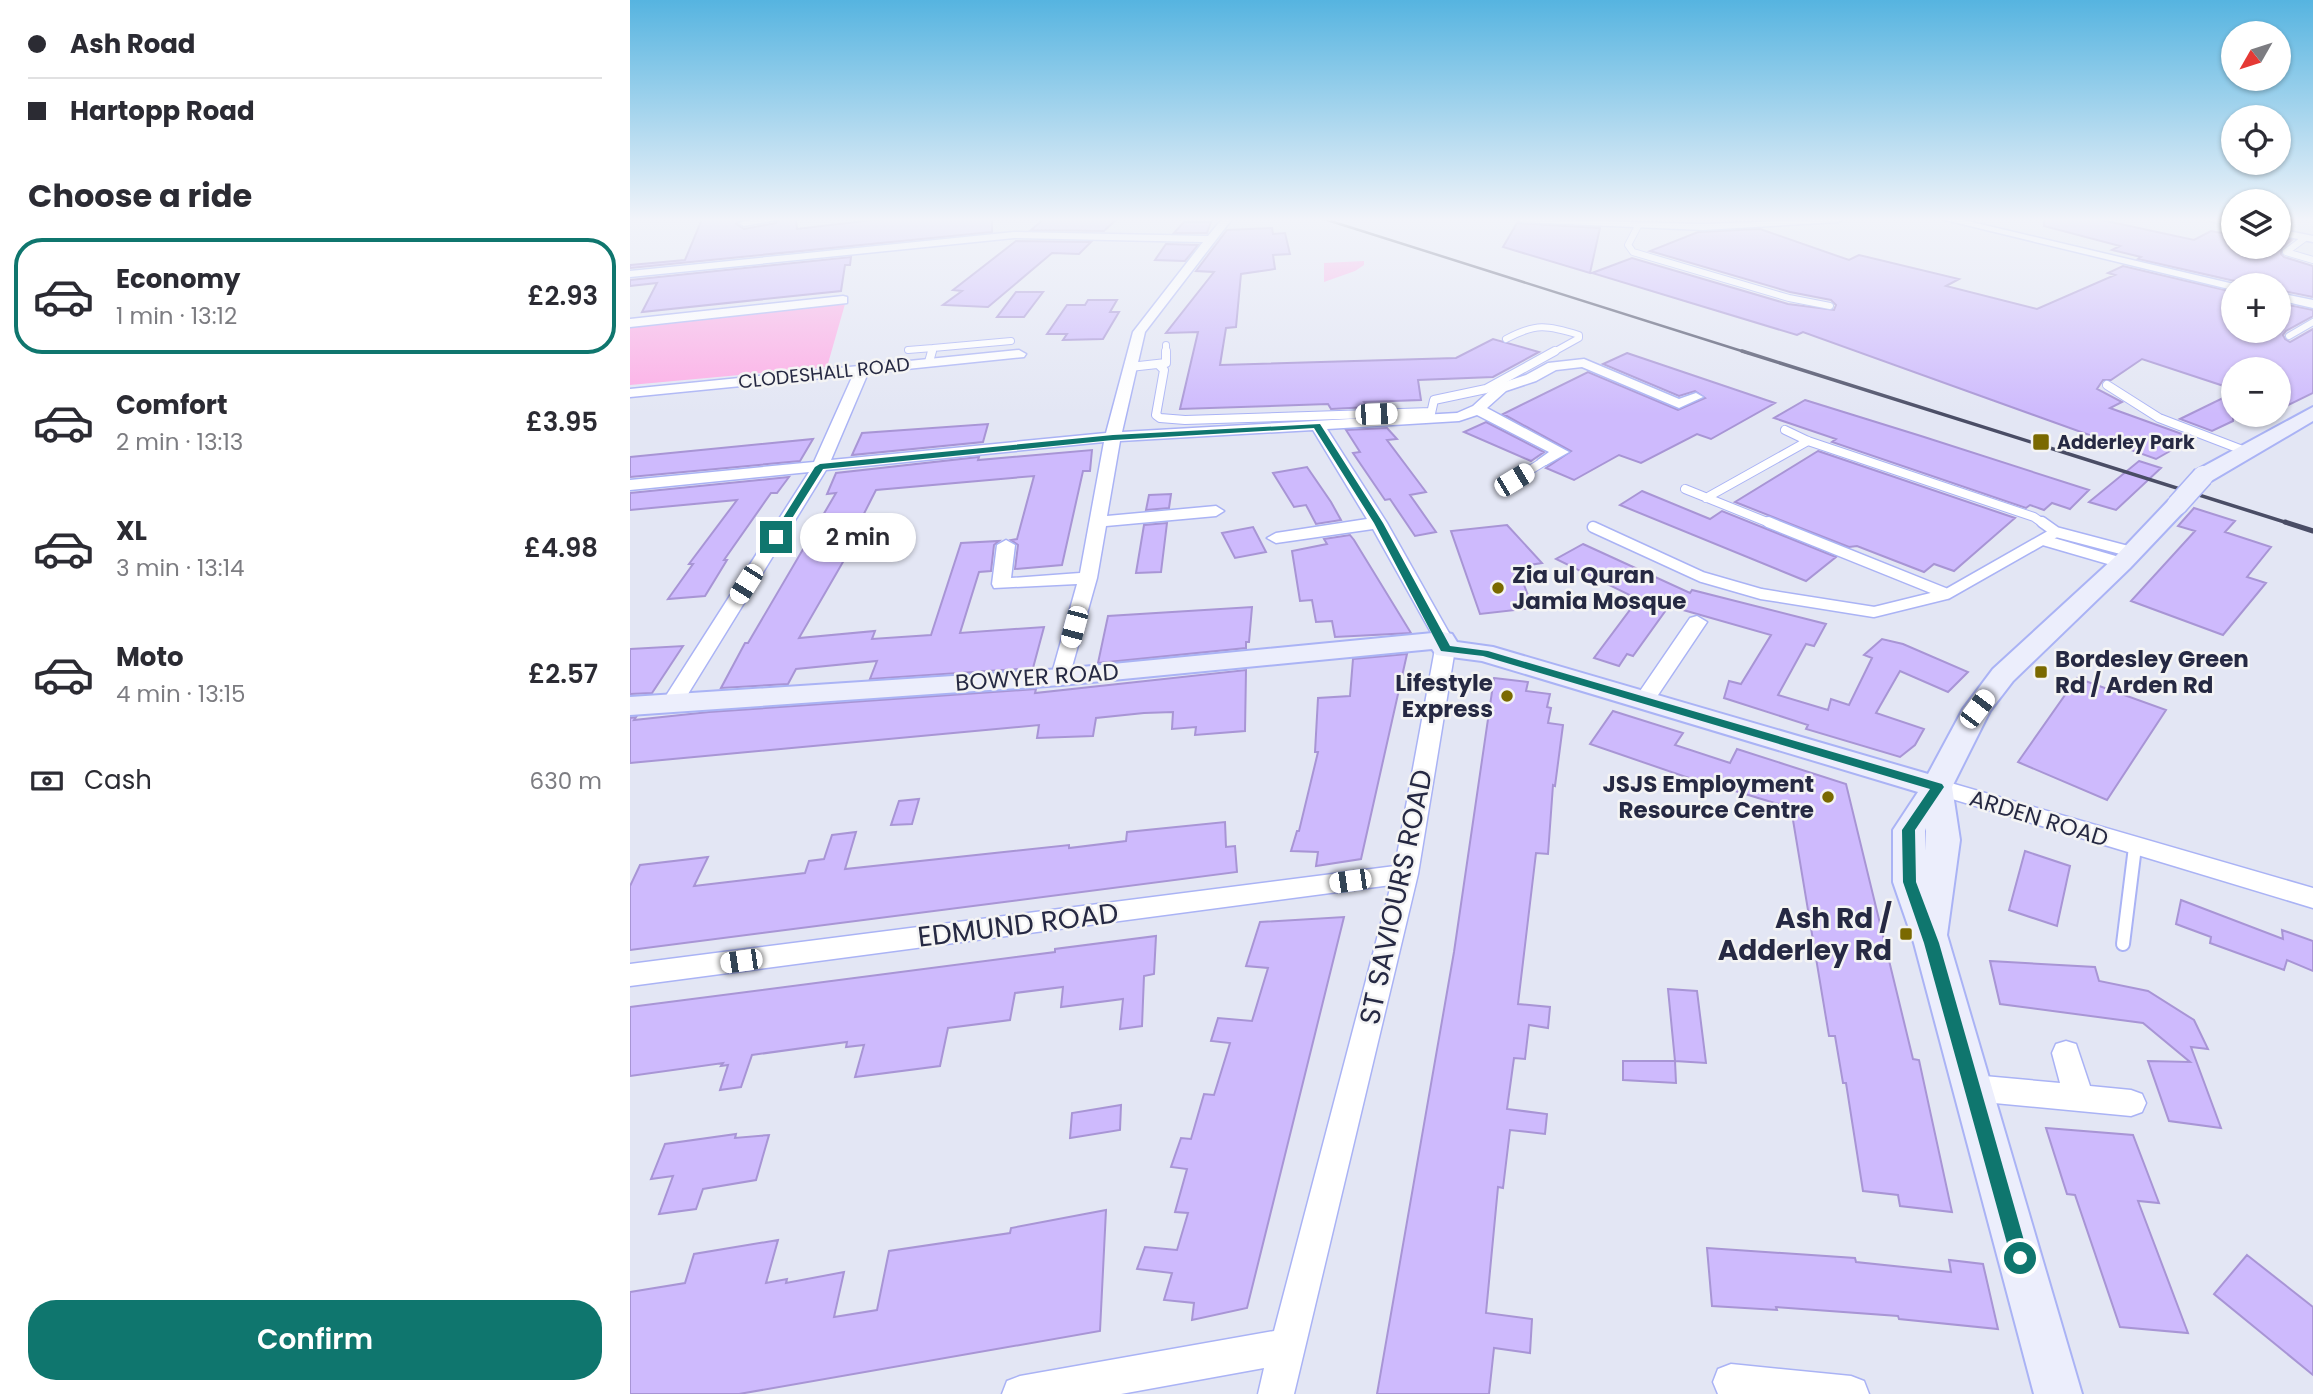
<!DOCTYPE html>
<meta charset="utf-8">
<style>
body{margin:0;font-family:Poppins,sans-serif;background:#f2f2f3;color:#2b2b33;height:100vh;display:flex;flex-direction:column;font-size:26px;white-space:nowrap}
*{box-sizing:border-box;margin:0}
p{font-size:23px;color:#7c7c81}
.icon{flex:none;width:38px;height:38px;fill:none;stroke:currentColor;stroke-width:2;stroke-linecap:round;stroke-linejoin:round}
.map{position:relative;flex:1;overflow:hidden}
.drawer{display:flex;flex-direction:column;background:#fff;width:630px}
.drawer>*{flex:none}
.hud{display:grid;align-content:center;height:154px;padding:0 28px;background:#fff}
.needle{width:46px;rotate:231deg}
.tools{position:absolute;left:1591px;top:21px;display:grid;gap:14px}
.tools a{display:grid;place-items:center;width:70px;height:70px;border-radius:50%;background:#fff;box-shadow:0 2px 5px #0004;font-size:35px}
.end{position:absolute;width:32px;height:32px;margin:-16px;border:9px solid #0f766e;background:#fff;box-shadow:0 0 0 4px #fff}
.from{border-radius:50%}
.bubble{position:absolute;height:49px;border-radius:24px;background:#fff;box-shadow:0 2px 5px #0004;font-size:23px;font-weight:600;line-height:49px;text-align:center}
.car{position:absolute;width:21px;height:42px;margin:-21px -10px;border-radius:9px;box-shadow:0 0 5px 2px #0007;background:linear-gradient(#fff 24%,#345 0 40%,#fff 0 76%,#345 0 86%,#fff 0)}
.hud b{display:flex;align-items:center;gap:24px;height:66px;font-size:26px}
.hud b+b{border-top:2px solid #e1e1e2}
.hud i{width:18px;height:18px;background:#2b2b33}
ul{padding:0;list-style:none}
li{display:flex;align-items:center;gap:21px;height:116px;margin:0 14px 10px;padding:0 14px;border:4px solid transparent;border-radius:28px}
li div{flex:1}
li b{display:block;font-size:26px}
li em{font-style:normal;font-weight:600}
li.selected{border-color:#0f766e}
li>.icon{width:63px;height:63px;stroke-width:1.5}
h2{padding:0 28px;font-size:32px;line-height:84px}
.pay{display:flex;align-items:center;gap:18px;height:77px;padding:0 28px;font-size:26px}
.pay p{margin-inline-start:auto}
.cta{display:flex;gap:14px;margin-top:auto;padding:14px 28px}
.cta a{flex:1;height:80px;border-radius:28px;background:#0f766e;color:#fff;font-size:28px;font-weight:600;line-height:80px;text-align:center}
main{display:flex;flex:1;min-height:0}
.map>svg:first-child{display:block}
.green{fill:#fdabe5}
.building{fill:#cebafd;stroke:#a895d5;stroke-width:2}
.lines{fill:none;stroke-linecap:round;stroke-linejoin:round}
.service-far3-casing{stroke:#aab3f5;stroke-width:8}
.service-far2-casing{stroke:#aab3f5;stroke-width:10}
.service-far1-casing{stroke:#aab3f5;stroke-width:13}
.service-casing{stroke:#aab3f5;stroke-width:16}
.minor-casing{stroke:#aab3f5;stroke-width:3}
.secondary-casing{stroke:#aab3f5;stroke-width:4}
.service-far3{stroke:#fff;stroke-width:6}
.service-far2{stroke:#fff;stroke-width:8}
.service-far1{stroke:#fff;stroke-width:10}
.service{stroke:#fff;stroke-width:12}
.minor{fill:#fff;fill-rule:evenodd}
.secondary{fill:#eceefc;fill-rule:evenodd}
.rail-far2{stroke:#4a4d65;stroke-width:2.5}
.rail-far1{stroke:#4a4d65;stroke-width:3.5}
.rail{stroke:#4a4d65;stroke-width:5}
.secondary-bridge-casing{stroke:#aab3f5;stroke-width:23;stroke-linecap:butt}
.secondary-bridge{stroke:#eceefc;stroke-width:20}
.route{fill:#0f766e}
.poi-dot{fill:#7a6900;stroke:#f4f4f4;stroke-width:2.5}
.labels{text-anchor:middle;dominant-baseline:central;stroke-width:5;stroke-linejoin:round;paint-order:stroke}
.far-street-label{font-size:19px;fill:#262943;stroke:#f4f4f4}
.far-poi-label{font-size:19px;font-weight:bold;fill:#262943;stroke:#f4f4f4;text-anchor:start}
.poi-label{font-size:23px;font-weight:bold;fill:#262943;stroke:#f4f4f4;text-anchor:start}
.street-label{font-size:23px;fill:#262943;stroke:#f4f4f4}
.near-street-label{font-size:28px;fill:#262943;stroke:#f4f4f4}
.near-poi-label{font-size:28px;font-weight:bold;fill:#262943;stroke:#f4f4f4;text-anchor:end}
</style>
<main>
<section class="drawer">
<div class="hud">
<b><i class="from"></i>Ash Road</b>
<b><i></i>Hartopp Road</b>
</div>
<h2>Choose a ride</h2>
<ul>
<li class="selected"><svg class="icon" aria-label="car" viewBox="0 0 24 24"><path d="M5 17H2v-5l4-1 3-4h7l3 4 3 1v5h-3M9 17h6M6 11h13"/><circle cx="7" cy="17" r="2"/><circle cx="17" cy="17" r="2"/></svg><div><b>Economy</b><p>1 min · 13:12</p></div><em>£2.93</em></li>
<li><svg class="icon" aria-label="car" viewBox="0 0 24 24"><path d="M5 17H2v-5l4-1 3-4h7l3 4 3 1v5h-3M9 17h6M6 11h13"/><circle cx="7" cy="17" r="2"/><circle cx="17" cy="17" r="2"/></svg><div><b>Comfort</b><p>2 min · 13:13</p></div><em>£3.95</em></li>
<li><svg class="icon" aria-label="car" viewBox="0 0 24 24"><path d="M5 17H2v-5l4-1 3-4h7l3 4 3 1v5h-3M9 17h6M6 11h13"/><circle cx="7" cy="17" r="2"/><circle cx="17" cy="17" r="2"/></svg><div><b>XL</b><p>3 min · 13:14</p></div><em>£4.98</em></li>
<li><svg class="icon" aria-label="car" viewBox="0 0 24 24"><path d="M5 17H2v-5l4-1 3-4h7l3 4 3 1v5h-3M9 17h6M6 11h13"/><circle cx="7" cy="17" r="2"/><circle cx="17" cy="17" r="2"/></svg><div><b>Moto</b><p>4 min · 13:15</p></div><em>£2.57</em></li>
</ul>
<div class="pay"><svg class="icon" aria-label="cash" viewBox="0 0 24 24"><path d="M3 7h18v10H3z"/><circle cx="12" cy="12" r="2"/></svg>Cash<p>630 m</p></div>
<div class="cta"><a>Confirm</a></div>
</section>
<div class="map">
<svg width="1683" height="1394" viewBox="0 0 1683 1394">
<rect width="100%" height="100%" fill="#e3e6f4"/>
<path class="green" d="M734 261V265L725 271 694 282V263Z
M215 304 197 367 0 385V328Z"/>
<path class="building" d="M72 219H114L106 224 114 229 146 223 148 219H166L167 229 251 219H362V232L0 268V265L55 260Z
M414 219H487L474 231 401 230Z
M1414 219H1467L1564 240 1581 231 1603 235V247H1648V238L1662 240 1652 248 1651 254 1654 257 1683 266V297L1648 290V285H1611L1609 282 1508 259 1511 257 1482 250 1490 246 1414 226Z
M554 222H581L577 233H544Z
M887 223 970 228 960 273 873 247Z
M642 228 643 234 655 233 660 254 643 255 645 269 611 274 606 327 596 328 590 365 826 358 863 339 909 352 863 377 788 380 791 400 734 402 738 407 701 409 698 404 550 409 568 332 536 333 584 272 566 271 597 230Z
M1130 229 1219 260 1229 255 1329 279 1316 286 1407 309 1485 275 1478 273 1493 266 1603 292V331H1648V303L1683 310V316L1656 331 1653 335 1655 339 1660 342 1683 329V393L1648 410V369H1603V389L1512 359 1481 380H1473L1467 389 1492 402 1480 408 1563 438 1526 459 1173 332 1167 335 962 273 1002 258 1158 304 1204 310 1206 305 1201 300 1160 292 1020 251 1068 232Z
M386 241 461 242 449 254 422 253 358 307 313 305 332 291 323 290Z
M536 244 568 245 555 261 525 260Z
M221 257 220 265H215L211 291 12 312 27 283 0 286V280Z
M386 292H413L394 317H367Z
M458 300H487L480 312H489L473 339 433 340 437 334H417L437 305H455Z
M997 353 1145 403 1081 439 1067 434 1011 463 989 455 944 480 916 468 941 451 873 414 958 372 1048 410 1075 398 1065 391 1049 396 973 364Z
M1603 393V421L1582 431 1550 419Z
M1175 400 1291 436 1459 490 1440 509 1422 503 1414 510 1400 505 1396 508 1202 442 1206 439 1144 418Z
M856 422 914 452 901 461 834 432Z
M358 424 353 442 222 455 232 433Z
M757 428 767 439 757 440 796 492 780 495 806 532 785 536 760 499 755 500 723 453 730 452 716 430Z
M183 439 170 461 0 477V457Z
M462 450 460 471H453L432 565 385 569 388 545 381 540 387 539 404 476 246 490 213 555H217L169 638 245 631 242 639 301 635 331 543 369 541 364 545 361 571 349 572 330 633 414 627 403 668 240 679 247 661 166 669 158 684 91 688 115 643H118L206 493 197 494 206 473 349 457 348 460Z
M1188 451 1385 518 1324 571 1304 564 1294 572 1227 546 1219 547 1105 502Z
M1509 461 1531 468 1486 510 1459 502Z
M677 467 701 502 711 520 686 524 676 505 664 507 643 473Z
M159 477 147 493H141L94 560H97L75 596 38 599 63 564H59L107 500 0 510V493Z
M1012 491 1080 519 1092 511 1206 557 1176 581 990 505Z
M541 494 539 508 516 510 519 495Z
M1564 508 1605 521 1595 532 1641 547 1617 577 1636 583 1593 635 1501 601 1565 531 1548 526Z
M537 523 531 572 506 573 514 525Z
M877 525 912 563 887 567 903 608 850 614 821 531Z
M623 527 636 552 605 558 592 533Z
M720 535 724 540 781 633 705 637 702 621 686 622 682 600 670 601 662 551 697 544 694 539Z
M953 544 1060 593 1062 590 1196 624 1184 646 1176 644 1148 695 1198 710 1201 699 1219 705 1242 658 1234 655 1252 639 1273 644 1338 672 1318 692 1270 671 1246 713 1294 729 1285 745 1270 757 1176 729 1178 725 1094 698 1099 681 1111 684 1141 635 1039 606 1003 656 997 654 989 666 964 658 1008 599 926 559Z
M622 607 619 642H616V648L468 663 478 616Z
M53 646 22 693 0 694V649Z
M777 654 731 859 686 866 688 852 661 851 667 831H669L688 752H685L688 698 720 696 723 659Z
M616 670 615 731 565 735 566 727 542 729 543 712 514 713 466 718 463 736 407 738 409 725 0 763V718L6 717 4 720 79 712 406 689 405 693Z
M864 678 898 682 896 691 920 694 917 707 921 708 918 723 933 725 925 786 923 785 918 854 906 853 888 1004 920 1007 918 1028 899 1025 895 1059 884 1058 877 1109 917 1114 915 1134 880 1130 873 1188 868 1187 856 1313 902 1319 900 1353 864 1348 859 1394H747L824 952Z
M1447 678 1536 710 1477 800 1388 762Z
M983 711 1053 733 1045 745 1100 763 1107 749 1216 784 1283 1059 1289 1060 1322 1212 1270 1206 1268 1195 1233 1191 1216 1083H1213L1205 1036H1199L1161 808 1092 787 1091 789 960 744Z
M289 799 282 824 261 825 269 801Z
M595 822 596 847 605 846 607 872 0 950V886L10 865 78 857 64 886 175 873 179 861 194 859 202 835 226 832 215 869 439 845V848L496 841 497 832Z
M1395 851 1440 866 1427 926 1379 910Z
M1551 900 1653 939 1652 930 1683 941V971L1657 960 1654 970 1580 943 1581 937 1546 924Z
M714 917 617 1308 562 1320 564 1303 534 1300 542 1273 507 1269 515 1247 547 1250 558 1213 545 1212 557 1169 541 1167 551 1138 561 1139 574 1094 584 1095 600 1043 581 1041 588 1018 622 1021 638 968 616 966 630 922Z
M526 936 524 974 514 976 512 1026 490 1029 493 999 431 1007 433 987 385 993 380 1020 318 1028 310 1066 225 1077 234 1045 216 1047 217 1042 122 1055 111 1087 90 1090 98 1065 91 1066 93 1063 0 1076V1007L425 952V949Z
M1360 961 1465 967 1469 981 1518 991 1564 1020 1578 1049 1561 1047 1591 1128 1539 1121 1518 1061 1560 1062 1513 1023 1370 1004Z
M1038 989 1067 991 1076 1063 1045 1061Z
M993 1061H1045L1046 1083 993 1080Z
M491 1105 490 1130 440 1138 442 1113Z
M1416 1128 1503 1135 1529 1203 1508 1201 1558 1333 1490 1327 1445 1195 1437 1194Z
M106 1134 105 1138 139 1135 126 1180 73 1189 66 1209 29 1214 43 1176 21 1179 35 1144Z
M476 1210 470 1331 109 1394H0V1292L55 1283 64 1254 148 1240 136 1283 157 1279 156 1283 214 1272 204 1317 247 1310 259 1251 380 1233 381 1228Z
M1077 1248 1225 1258 1226 1262 1321 1272 1319 1260 1353 1264 1368 1329 1269 1319 1268 1316 1146 1307 1147 1310 1082 1306Z
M1617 1255 1683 1307V1375L1584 1294Z"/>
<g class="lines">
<g class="service-far3-casing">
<path id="service-far3" d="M1008 226 998 245 1003 252 1159 298 1200 306
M1675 238 1656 252 1683 260
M1659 336 1683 322
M876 339C906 323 917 325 949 335V338L922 353
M536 345V353
M278 350 303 348
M302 353 303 348 381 341"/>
</g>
<g class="service-far2-casing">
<path id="service-far2" d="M299 362 302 351
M530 366 534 370 526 415 530 418 555 420 801 412
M500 367 536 363V351
M1477 385 1529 418 1615 451
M800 418 804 400 856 389 925 351
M1155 430 1178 441 1404 517 1414 524
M884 480 916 460
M1055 489 1142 524
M1076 498 1178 441"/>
</g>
<g class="service-far1-casing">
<path id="service-far1" d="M1138 522 1317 594
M1412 522 1426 532 1502 552
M963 527 1072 577 1131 594 1244 612 1317 594 1426 532
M1413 540 1492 563"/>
</g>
<g class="service-casing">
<path id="service" d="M1493 944 1505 847"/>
</g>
<g class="minor-casing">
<path id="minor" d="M123 219H145L146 220 114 226 109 223Z
M592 219H602L515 332 492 432 827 413 843 406 866 385 896 375 918 363 954 359 1049 399 1066 393 1073 397 1049 408 952 367 926 370 906 381 876 391 857 408 939 452 916 465 908 460 919 452 847 415 829 421 697 429 757 523 823 640 820 644 825 649 788 874 664 1394H628L634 1368 491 1394H372L377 1381 390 1376 644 1331 761 885 0 986V964L765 866 805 649 808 645 743 529 646 543 637 538 646 533 737 519 683 430 490 441 477 516 586 506 594 511 586 516 476 526 467 578 438 681H424L421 677 447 584 364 588 362 584 367 545 376 540 385 545 381 578 450 573 474 442 196 470 50 707H36L32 702 179 472 0 490V480L184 462 223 375 0 397V389L389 350 396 354 394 357 238 373 201 460 476 433 503 332 573 242 384 238 0 277V271L384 232 578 236Z
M886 219 1073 224 1213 219 1208 222 1073 230 891 222Z
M1311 219H1329L1608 285H1603V290Z
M1579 219 1603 220V226L1580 221Z
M1648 229 1683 236V242L1648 235Z
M1648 293 1683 300V308L1648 300Z
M213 296 217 297V303L0 327V319Z
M1067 616 1077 622 1022 704H1008L1004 699 1008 694 1060 618Z
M1307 779 1683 888V908L1299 792 1295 787 1299 782Z
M1436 1041 1446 1044 1460 1086 1501 1090 1512 1094 1516 1103 1512 1112 1501 1116 1343 1101 1332 1097 1328 1088 1332 1079 1343 1075 1430 1083 1422 1053 1426 1044Z
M1101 1364 1221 1376 1234 1381 1239 1394H1088L1083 1382 1088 1369Z"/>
</g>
<g class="secondary-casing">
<path id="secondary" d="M1683 407V421L1581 481H1565L1562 476 1565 471Z
M1547 498 1555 500 1558 505 1555 510 1500 568 1383 681 1360 711 1322 787 1330 840 1317 935 1452 1394H1404L1284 943 1263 882V830L1288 792 852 661 806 655 802 649 431 685 0 715V697L431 669 813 632 822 634 827 642 863 647 1298 774 1333 709 1363 669 1484 558 1539 500ZM1296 828V851L1295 831Z"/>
</g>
<use href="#service-far3" class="service-far3"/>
<use href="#service-far2" class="service-far2"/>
<use href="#service-far1" class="service-far1"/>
<use href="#service" class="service"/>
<use href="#minor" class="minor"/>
<use href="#secondary" class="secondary"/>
<path class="rail-far2" d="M694 219 1118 353"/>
<path class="rail-far1" d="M1112 351 1661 524"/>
<path class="rail" d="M1655 522 1683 531"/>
<g class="secondary-bridge-casing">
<path id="secondary-bridge" d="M1547 505 1573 476"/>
</g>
<use href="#secondary-bridge" class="secondary-bridge"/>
</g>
<linearGradient id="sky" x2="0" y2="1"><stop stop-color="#56b4e0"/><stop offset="0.53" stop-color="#f2f4fa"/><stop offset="1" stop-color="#f2f4fa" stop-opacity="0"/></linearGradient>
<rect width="1683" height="414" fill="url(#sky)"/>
<path class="route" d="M690 424 753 523 820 646 858 651 1312 784 1314 787 1285 830 1286 882 1309 943 1399 1258 1396 1264 1390 1267 1383 1264 1381 1258 1294 943 1273 882 1272 830 1300 789 853 656 811 651 744 523 684 428 483 440 193 469 149 539 141 537 185 467 190 464 483 435Z"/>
<g class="poi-dot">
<rect x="1402" y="433" width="18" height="18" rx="3.5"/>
<circle cx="868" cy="588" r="7"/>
<rect x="1404" y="665" width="14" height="14" rx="3.5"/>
<circle cx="877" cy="696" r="7"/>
<circle cx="1198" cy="797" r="7"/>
<rect x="1269" y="927" width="14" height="14" rx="3.5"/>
</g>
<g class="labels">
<g class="far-street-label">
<text transform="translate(194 373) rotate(-6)">CLODESHALL ROAD</text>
</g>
<g class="far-poi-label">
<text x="1427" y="442">Adderley Park</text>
</g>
<g class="poi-label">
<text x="882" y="575">Zia ul Quran<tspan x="882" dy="26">Jamia Mosque</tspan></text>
<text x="1425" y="659">Bordesley Green<tspan x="1425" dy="26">Rd / Arden Rd</tspan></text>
<text x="863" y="683" text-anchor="end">Lifestyle<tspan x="863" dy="26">Express</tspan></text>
<text x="1184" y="784" text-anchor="end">JSJS Employment<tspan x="1184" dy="26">Resource Centre</tspan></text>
</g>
<g class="street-label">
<text transform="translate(407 677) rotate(-4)">BOWYER ROAD</text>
<text transform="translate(1409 818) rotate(17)">ARDEN ROAD</text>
</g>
<g class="near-street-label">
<text transform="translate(766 897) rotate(-78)">ST SAVIOURS ROAD</text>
<text transform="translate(388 925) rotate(-7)">EDMUND ROAD</text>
</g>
<g class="near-poi-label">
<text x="1262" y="918">Ash Rd /<tspan x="1262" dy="32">Adderley Rd</tspan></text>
</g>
</g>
</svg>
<div class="tools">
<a><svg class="needle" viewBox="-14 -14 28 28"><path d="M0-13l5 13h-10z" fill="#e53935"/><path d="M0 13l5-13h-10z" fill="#7c7c81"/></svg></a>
<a><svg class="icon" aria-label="locate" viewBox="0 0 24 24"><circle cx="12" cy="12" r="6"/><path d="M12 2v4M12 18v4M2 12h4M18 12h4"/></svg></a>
<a><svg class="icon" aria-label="layers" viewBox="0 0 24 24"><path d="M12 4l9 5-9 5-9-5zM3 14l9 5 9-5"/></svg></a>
<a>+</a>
<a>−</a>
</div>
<i class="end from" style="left:1390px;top:1258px"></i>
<i class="end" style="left:146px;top:537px"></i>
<div class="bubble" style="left:170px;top:513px;width:116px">2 min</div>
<i class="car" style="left:746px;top:414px;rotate:88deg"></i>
<i class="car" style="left:884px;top:480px;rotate:59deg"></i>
<i class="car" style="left:116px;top:584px;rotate:212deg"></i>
<i class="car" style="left:444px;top:627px;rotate:195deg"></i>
<i class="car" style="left:1347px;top:709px;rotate:37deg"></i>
<i class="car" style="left:720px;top:881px;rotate:262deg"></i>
<i class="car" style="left:111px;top:961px;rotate:262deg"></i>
</div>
</main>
